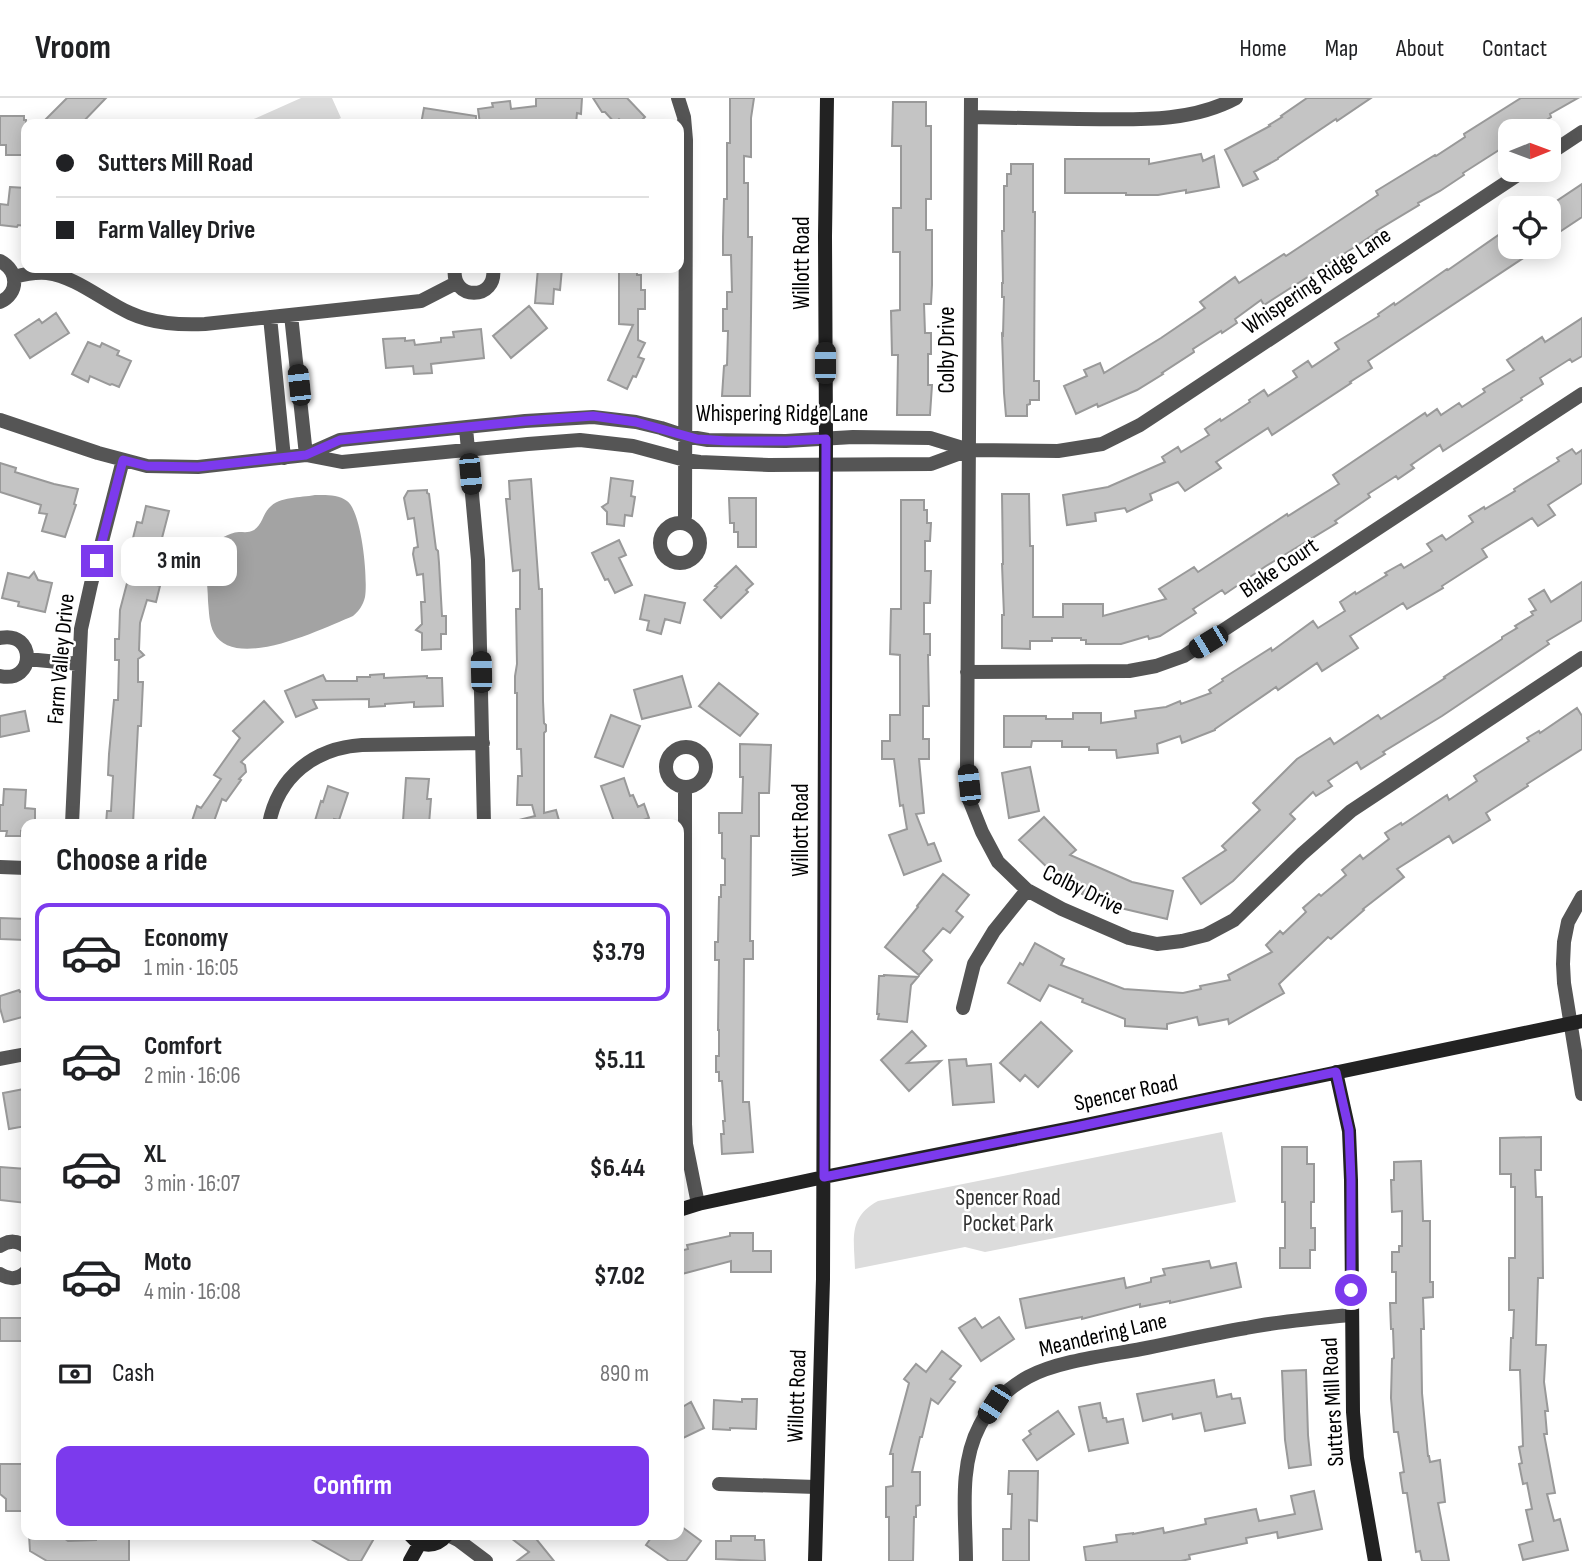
<!DOCTYPE html>
<meta charset="utf-8">
<style>
body{margin:0;font-family:"Sofia Sans Condensed",sans-serif;background:#f2f2f2;color:#202124;height:100vh;display:flex;flex-direction:column;font-size:26px;white-space:nowrap}
*{box-sizing:border-box;margin:0}
p{font-size:23px;color:#757577}
.icon{flex:none;width:38px;height:38px;fill:none;stroke:currentColor;stroke-width:2;stroke-linecap:round;stroke-linejoin:round}
.map{position:relative;flex:1;overflow:hidden}
.details{position:absolute;left:21px;top:721px;width:663px;height:721px;display:flex;flex-direction:column;background:#fff;border-radius:14px;box-shadow:0 4px 18px #0003}
.details>*{flex:none}
.banner{position:absolute;left:21px;top:21px;width:663px;height:154px;border-radius:14px;box-shadow:0 4px 18px #0003;display:grid;align-content:center;height:154px;padding:0 35px;background:#fff}
.needle{width:46px;rotate:89deg}
.buttons{position:absolute;left:1498px;top:21px;display:grid;gap:14px}
.buttons a{display:grid;place-items:center;width:63px;height:63px;border-radius:14px;background:#fff;box-shadow:0 4px 18px #0003;font-size:35px}
.end{position:absolute;width:32px;height:32px;margin:-16px;border:9px solid #7c3aed;background:#fff;box-shadow:0 0 0 4px #fff}
.from{border-radius:50%}
.bubble{position:absolute;height:49px;border-radius:14px;background:#fff;box-shadow:0 4px 18px #0003;font-size:23px;font-weight:700;line-height:49px;text-align:center}
.car{position:absolute;width:21px;height:42px;margin:-21px -10px;border-radius:9px;box-shadow:0 0 5px 2px #0007;background:linear-gradient(#222 24%,#8ab4d8 0 40%,#222 0 76%,#8ab4d8 0 86%,#222 0)}
.banner b{display:flex;align-items:center;gap:24px;height:66px;font-size:26px}
.banner b+b{border-top:2px solid #e0e0e0}
.banner i{width:18px;height:18px;background:#202124}
ul{padding:0;list-style:none}
li{display:flex;align-items:center;gap:21px;height:98px;margin:0 14px 10px;padding:0 21px;border:4px solid transparent;border-radius:14px}
li div{flex:1}
li b{display:block;font-size:26px}
li em{font-style:normal;font-weight:700}
li.current{border-color:#7c3aed}
li>.icon{width:63px;height:63px;stroke-width:1.5}
h2{padding:0 35px;font-size:32px;line-height:84px}
.pay{display:flex;align-items:center;gap:18px;height:77px;padding:0 35px;font-size:26px}
.pay p{margin-inline-start:auto}
.primary-button{display:flex;gap:14px;margin-top:auto;padding:14px 35px}
.primary-button a{flex:1;height:80px;border-radius:14px;background:#7c3aed;color:#fff;font-size:28px;font-weight:700;line-height:80px;text-align:center}
header{display:flex;align-items:center;gap:42px;box-sizing:border-box;height:98px;padding:0 35px;background:#fff;border-bottom:2px solid #e0e0e0}
header strong{font-size:33px}
nav{display:flex;gap:38px;margin-inline-start:auto;font-size:24px}
.map>svg:first-child{display:block}
.green{fill:#dcdcdc}
.water{fill:#a3a3a3}
.building{fill:#c4c4c4;stroke:#999;stroke-width:2}
.lines{fill:none;stroke-linecap:round;stroke-linejoin:round}
.street{stroke:#555;stroke-width:14}
.secondary{stroke:#222;stroke-width:14}
.route{stroke:#7c3aed;stroke-width:9}
.labels{text-anchor:middle;dominant-baseline:central;stroke-width:5;stroke-linejoin:round;paint-order:stroke}
.street-label{font-size:23px;fill:#000;stroke:#fff}
.park-label{font-size:23px;fill:#333;stroke:#fff}
</style>
<header>
<strong>Vroom</strong>
<nav><a>Home</a><a>Map</a><a>About</a><a>Contact</a></nav>
</header>
<div class="map">
<svg width="1582" height="1463" viewBox="0 0 1582 1463">
<rect width="100%" height="100%" fill="#fff"/>
<path class="green" d="M301 0H332L341 20 327 26H246L245 25Z
M1222 1034 1236 1104 985 1154 965 1149 855 1171C854 1141 848 1119 878 1103Z"/>
<path class="water" d="M315 397C325 397 338 396 347 403 362 414 368 481 365 499 363 507 359 513 353 518 324 530 235 574 214 535 209 526 209 513 208 503 208 487 203 464 212 450 218 441 228 435 239 434 244 434 249 435 254 432 262 427 263 416 269 410 280 398 300 400 315 397Z"/>
<path class="building" d="M67 0H106L81 26H41Z
M536 0H582L581 16 577 15 576 26H480L478 11 493 9 492 5 510 3 511 11 536 8Z
M593 0H627L645 19 638 26H625L619 21 615 25 605 14H602Z
M730 0H754L751 20V59L744 58V85H748V139H752L750 298H722L724 268 727 267 728 233H723V211H727V194H732L731 157H723V139L724 101H727V45H730Z
M1307 0H1371L1337 23 1336 21 1278 60V61L1254 74 1258 81 1243 88 1225 52 1270 28 1269 27 1282 19 1281 18Z
M1521 0H1578L1550 16 1551 19 1529 33H1510V45L1463 75 1464 77 1440 93 1418 105 1419 107 1376 133 1377 134 1353 150 1264 207 1261 202 1235 221 1237 225 1222 235 1221 233 1193 251 1194 254 1162 275 1163 276 1137 292 1098 309 1097 306 1076 316 1064 288 1087 278 1084 272 1100 265 1104 275 1161 240 1205 210 1200 204 1235 179 1239 185 1284 156 1286 158 1378 97 1376 93 1435 57 1436 58 1465 39 1464 36Z
M893 4H926V28H931V101H926V132H932V187L931 206H924L925 235H931V256H928V287H932L930 317H897L898 257H892L891 213 900 212V154H893V110H901V48H892Z
M424 10 476 18V26H421Z
M0 18H24V22H26V57H6V47H0Z
M1201 56 1203 63 1214 58 1219 89 1186 95V92L1158 97H1126V95H1065V61H1149V66Z
M1011 66H1033V114H1035L1034 283H1039V302H1030V306L1027 307V318H1006L1004 295 1002 236 1003 237 1004 199H1002V185H1003L1002 133H1004V88H1007V76H1011Z
M1582 86V119L1549 141V108Z
M10 89 26 90V128L18 127 17 129 0 127V106L8 107Z
M1510 129V149H1540L1368 263 1372 270 1350 284 1351 285 1272 337 1268 330 1216 364 1221 370 1185 393 1178 384 1150 396 1152 402 1127 414 1125 410 1095 415 1096 423 1067 427 1063 397 1108 389 1165 364 1162 359 1178 349 1181 354 1209 337 1205 331 1220 321 1221 323 1250 304 1249 302 1264 292 1268 298 1297 279 1293 273 1308 263 1312 269 1339 251 1335 245 1379 218 1378 216 1394 205 1395 207 1447 171 1448 172Z
M538 170H562L560 192 554 191 553 206 535 205Z
M619 170H637V177H641V192H645V211H638V242L645 245 638 259 644 261 636 279 633 278 627 291 608 282 633 227 619 226Z
M529 208 547 230 511 260 493 238Z
M56 215 69 235 30 260 15 237 39 221 42 225Z
M1582 220V258L1572 264 1570 261 1540 280 1543 286 1521 300 1522 302 1443 353 1440 347 1411 367 1414 370 1398 381 1396 378 1368 396 1370 399 1335 423 1337 425 1266 468 1225 496 1222 492 1193 511 1196 515 1160 538 1149 541 1148 538 1121 546H1086V542H1081V540H1052V543H1030V551L1002 550V517H1004L1002 466H1003L1002 396H1029L1030 448H1033V519H1063V506H1103V518L1166 501 1159 491 1194 469 1198 474 1287 416 1288 418 1339 386 1333 377 1425 315 1427 318 1437 311 1441 317 1459 305 1462 309 1485 294 1483 291 1514 272 1507 262 1542 239 1545 244Z
M481 231 484 260 431 266 432 275 414 276 413 268 386 270 383 241 405 240V243L414 242 415 247 441 244V240L454 239 453 234Z
M88 244 100 249 102 245 119 253 117 257 131 263 119 289 112 286 110 287 90 278 88 284 72 276Z
M1572 351 1576 356 1582 352V385L1548 407 1555 417 1538 428 1532 420 1482 451 1487 459 1442 488 1443 490 1407 511 1403 505 1350 538 1358 550 1322 573 1317 565 1278 592 1276 589 1215 631V632L1182 645 1180 638 1157 646 1158 655 1117 660 1116 652H1089V649H1062V643H1032L1031 649H1004V618H1046V621H1073V615H1101V625L1136 620 1135 613 1166 609 1180 603 1181 606 1211 595 1209 592 1223 583 1222 581 1271 550 1272 553 1313 523 1318 530 1345 513 1340 504 1355 494 1356 496 1387 477 1385 475 1401 466 1404 470 1432 453 1427 446 1442 437 1446 442 1473 424 1469 418 1484 409 1485 411 1515 393 1514 391 1559 363 1557 360Z
M0 365 16 370 15 374 54 386 78 391 74 406 76 407 65 439 42 433 47 416 39 415 41 407 0 394Z
M611 380 633 383 631 398 635 399 632 418 625 417 624 428 607 426V414L602 409 608 405Z
M531 381 539 491H542L543 603 544 625 546 627V633L544 635V715L556 712 560 726H520L519 722 535 718 532 707H517L518 678H522L521 651H517V595H515V578L517 566 516 511H520V472L513 473 506 401H510L509 383Z
M427 392V395L429 396 436 451 438 453 439 465 442 518H446V536H441V551L422 552V535L416 532 422 526 421 504H425L423 476 417 477 413 456 414 450 418 449 414 420 408 421 404 400 408 393Z
M729 400H756V449H738V434H734V425H730Z
M901 402H924V412H927V425H931L930 443H925V473H931L930 505H924V536H930V557H928L929 608H923V641H929V661H919L924 715 916 716 928 747 934 745 941 763 904 777 889 737 907 731 903 707 900 708 894 661H882V643H890V617H900V557L890 556 891 511H901Z
M146 408 169 413 162 440 165 446 156 453 150 485 160 488 156 504 147 502 140 525 139 552 144 557 138 561V584H143L141 628H138L133 726H106L107 713H111L113 678 108 677 109 656 114 602H118L119 562H115V541H119L120 512 132 466V444L137 424 142 425Z
M619 442 626 457 619 460 632 487 615 495 608 481 605 482 592 455Z
M736 468 753 486 746 492 748 494 721 520 704 502 717 489 715 488Z
M34 474 38 482 52 485 45 514 18 508 19 504 2 500 8 475 29 480Z
M1582 484V522L1547 543 1549 546 1442 618 1383 654 1385 656 1361 671 1357 664 1328 683 1332 688 1316 698 1313 694 1290 716 1295 721 1233 783 1201 806 1183 780 1226 752 1222 748 1260 712 1253 705 1297 661 1330 640 1334 646 1378 617 1381 621 1445 580 1444 579 1502 541V539L1517 530 1515 528 1533 517 1531 514 1536 512 1529 501 1544 492 1551 504Z
M645 497 685 505 680 525 665 521 661 536 647 532 649 523 640 521Z
M384 576V580L427 578V580H442L443 608 414 609V604L385 606V608L369 609V601L313 602 317 610 296 619 285 593 323 577 326 583H357V579H370V577Z
M682 578 691 609 642 621 634 592Z
M719 585 758 616 740 638 699 608Z
M264 603 283 624 241 664 245 667 246 674 239 681 241 682 226 703 222 701 213 726H191L197 708 201 710 221 681 214 677 240 640 233 633Z
M1577 610 1582 618V651L1527 686 1528 688 1486 715 1490 722 1453 745 1449 738 1397 771 1404 779 1363 811 1364 812 1331 841 1328 839 1279 886 1284 895 1229 926 1228 921 1199 927 1197 919 1167 926V931L1125 928V921L1082 904 1083 901 1049 887 1040 903 1008 885 1020 865 1023 867 1035 845 1064 861 1061 867 1124 891 1183 895 1201 891 1200 888 1230 882 1228 877 1272 854 1266 847 1280 833 1283 836 1306 814 1303 810 1319 796 1321 798 1346 777 1342 772 1360 757 1363 761 1389 741 1385 735 1401 725 1402 727 1447 697 1449 702 1477 683 1474 678 1529 643 1527 640 1539 633 1540 635Z
M25 613 29 633 0 639V618Z
M611 617 640 628 623 669 595 659Z
M740 646 771 647 769 695H759V738H751L750 843H753V861H744L743 1004H749L753 1054 722 1056 721 1036H724L723 1023H725L722 983H719V974H716V958H719V932H718L719 862H715V844H718L719 799H721V787H725V761L722 760V735H719V715H742L743 679H740Z
M1030 669 1039 713 1009 720 1002 675Z
M406 680 429 681 427 701H431L429 726H412V723H403Z
M624 680 630 698 633 697 638 709 644 706 649 720 632 726H615L601 688Z
M328 688 348 695 339 722 334 721 332 726H314L321 703 323 704Z
M4 691 26 692 25 710 35 711V726H26V734L21 733V738H6L7 733H0V707H3Z
M1044 719 1076 752 1070 757 1132 784 1173 793 1167 821 1112 808 1082 796 1084 791 1057 779 1019 742Z
M943 776 969 797 956 813 963 819 950 835 943 830 923 853 932 862 919 877 885 849 918 809 917 808Z
M0 820 26 821 25 842 0 841Z
M884 877 918 879 911 887 907 924 878 921 879 916H877L879 878H884Z
M19 892 20 894 26 892V918L4 924 0 910V898Z
M1041 924 1072 953 1038 989 1025 977 1020 983 1000 965Z
M912 933 926 948 907 965 941 963 909 993 881 962Z
M966 961 967 968 991 966 994 1004 953 1007 949 962Z
M24 991 26 1004V1028L9 1031 3 995Z
M1541 1039V1072H1535L1536 1099H1542L1543 1180H1538L1536 1247H1546L1544 1284 1548 1313H1545L1547 1336H1544L1555 1395 1547 1396 1554 1423 1560 1421 1568 1452 1523 1462 1519 1447 1533 1443 1526 1412 1532 1411 1527 1385 1523 1386 1519 1366 1522 1365 1519 1349 1523 1348 1520 1272H1510L1511 1240H1513L1514 1212H1509V1160H1515V1089H1511V1076H1500V1040Z
M1282 1049H1307V1066H1314V1104H1311V1130H1315V1152H1310V1170H1280V1150H1285V1104H1282Z
M1421 1063 1423 1123H1430V1184H1433V1199L1423 1200 1424 1231H1421L1422 1295 1428 1358H1429L1430 1364 1440 1362 1445 1404 1438 1405 1449 1463H1422L1420 1453 1416 1454 1407 1395H1403L1400 1375 1404 1374 1398 1334H1394L1391 1300 1392 1261 1394 1260 1393 1231H1391L1390 1205H1396V1174H1392V1154H1399V1148H1402V1113L1392 1114 1391 1082H1394V1064Z
M0 1069 26 1071V1105L0 1102Z
M730 1135H753V1153H771V1174H731V1163L682 1176 679 1164V1153L688 1151 687 1147 730 1138Z
M1209 1163 1211 1170 1236 1165 1241 1189 1170 1205V1203L1140 1209V1206L1082 1221V1219L1026 1230 1020 1201 1124 1180 1126 1190 1151 1184V1180L1165 1177 1163 1171Z
M999 1219 1014 1241 981 1263 959 1230 975 1220 982 1230Z
M0 1220H26V1243H0Z
M942 1253 961 1268 950 1281 955 1284 938 1306 931 1301 922 1339H920L912 1374H920V1407L916 1408V1419H914L913 1463H889V1419H886V1389L893 1388V1356H890L909 1285 904 1281 916 1266 926 1274Z
M1306 1272 1308 1337 1311 1367 1289 1370 1285 1342 1282 1273Z
M1214 1282 1217 1299 1231 1296 1232 1301 1240 1300 1245 1325 1205 1333 1201 1315 1173 1321 1172 1316 1143 1323 1137 1296Z
M742 1301H757L756 1331 730 1330V1332L713 1331 714 1302 742 1304Z
M691 1304 704 1330 679 1342V1311Z
M1100 1305 1103 1320H1106L1107 1324 1123 1321 1128 1345 1089 1353 1079 1309Z
M1058 1313 1074 1336 1037 1362 1023 1342 1031 1336 1029 1333Z
M0 1366H26V1413H6V1401L0 1396Z
M1009 1373H1038L1037 1423 1029 1422V1463H1003V1431H1011L1012 1396H1008Z
M1314 1393 1322 1431 1278 1440 1277 1434 1246 1440 1247 1445 1189 1457 1190 1461 1181 1463H1086L1084 1449 1117 1444 1116 1437 1133 1435V1436L1163 1430 1164 1435 1206 1426 1205 1421 1256 1411 1259 1423 1295 1416 1291 1398Z
M682 1429 701 1443 686 1463H669L646 1447 653 1437H679V1433Z
M29 1437H60L68 1443 96 1442V1437H129V1463H47L30 1453Z
M304 1437H376L361 1463H350Z
M507 1437H533L554 1463H517L529 1454Z
M731 1438H755V1442H764L765 1463 716 1461V1443H731Z"/>
<g class="lines">
<path class="street" d="M678 0 684 19 686 42 685 418 684 425
M971 0 967 671 970 704 982 734 998 764 1027 792 1062 811 1129 840 1157 846 1182 843 1206 837 1234 822 1302 756 1351 713 1582 560
M971 19C1007 20 1042 20 1078 21 1131 21 1188 26 1236 0
M1549 56 1582 34
M0 163C19 173 19 195 0 204
M455 170C450 203 498 203 493 170
M14 179C25 176 36 174 47 175 77 179 103 203 130 215 154 226 180 227 205 226L421 203 456 185
M291 217 306 357
M270 219 284 360
M0 322 98 355 147 368 198 369 306 357 340 342 525 323 593 319 636 324 661 330 685 338 708 342 786 343 853 339 930 340 969 352 1058 353 1102 346 1140 327 1178 302 1525 72
M466 330 478 462 484 726
M306 357 342 364 528 346 580 342 633 348 685 362 700 364 769 367 931 366 969 352
M660 445a20 20 0 1 1 40 0a20 20 0 1 1-40 0Z
M0 540C36 532 36 586 0 578
M27 561 79 566
M967 574 1129 573 1156 568 1184 558 1582 296
M666 669a20 20 0 1 1 40 0a20 20 0 1 1-40 0Z
M685 689V1026L686 1046 698 1106
M72 726 81 531 91 486 123 362
M269 726C278 678 315 650 362 647L483 645
M0 769 26 770
M1582 799 1568 824 1564 844 1563 866 1564 885 1582 996
M963 910 974 866 994 833 1027 792
M0 961 26 956
M0 1148C9 1142 18 1142 26 1149
M0 1176C9 1182 18 1182 26 1174
M719 1386 816 1389
M448 1437 458 1442 486 1463
M966 1463C966 1419 958 1368 980 1327 991 1306 1008 1290 1028 1279 1057 1263 1109 1257 1141 1251 1176 1244 1211 1236 1246 1230 1281 1223 1316 1220 1351 1217"/>
<path class="secondary" d="M1336 974 1349 1033 1351 1082 1353 1314 1357 1360 1375 1463
M679 1112 698 1106 824 1079 1076 1029 1582 923
M410 1437C421 1450 436 1450 447 1437
M410 1463 420 1445
M815 1463 823 1181 826 341 825 138 827 0"/>
</g>
<g class="lines">
<path class="route" d="M97 463 123 362 147 368 198 369 306 357 340 342 525 323 593 318 636 324 697 341 727 343H786L826 341 824 1079 1076 1029 1336 974 1349 1032 1351 1082V1192"/>
</g>
<g class="labels">
<g class="street-label">
<text transform="translate(802 165) rotate(-90)">Willott Road</text>
<text transform="translate(1317 183) rotate(-34)">Whispering Ridge Lane</text>
<text transform="translate(947 252) rotate(-90)">Colby Drive</text>
<text x="782" y="316">Whispering Ridge Lane</text>
<text transform="translate(1279 470) rotate(-34)">Blake Court</text>
<text transform="translate(61 561) rotate(-85)">Farm Valley Drive</text>
<text transform="translate(801 732) rotate(-90)">Willott Road</text>
<text transform="translate(1083 792) rotate(26)">Colby Drive</text>
<text transform="translate(1126 995) rotate(-12)">Spencer Road</text>
<text transform="translate(1103 1237) rotate(-13)">Meandering Lane</text>
<text transform="translate(797 1298) rotate(-88)">Willott Road</text>
<text transform="translate(1333 1304) rotate(-93)">Sutters Mill Road</text>
</g>
<g class="park-label">
<text x="1008" y="1100">Spencer Road<tspan x="1008" dy="26">Pocket Park</tspan></text>
</g>
</g>
</svg>
<div class="buttons">
<a><svg class="needle" viewBox="-14 -14 28 28"><path d="M0-13l5 13h-10z" fill="#e53935"/><path d="M0 13l5-13h-10z" fill="#757577"/></svg></a>
<a><svg class="icon" aria-label="locate" viewBox="0 0 24 24"><circle cx="12" cy="12" r="6"/><path d="M12 2v4M12 18v4M2 12h4M18 12h4"/></svg></a>
</div>
<i class="end from" style="left:1351px;top:1192px"></i>
<i class="end" style="left:97px;top:463px"></i>
<div class="bubble" style="left:121px;top:439px;width:116px">3 min</div>
<i class="car" style="left:825px;top:265px;rotate:0deg"></i>
<i class="car" style="left:299px;top:287px;rotate:354deg"></i>
<i class="car" style="left:470px;top:376px;rotate:175deg"></i>
<i class="car" style="left:1208px;top:544px;rotate:239deg"></i>
<i class="car" style="left:481px;top:574px;rotate:359deg"></i>
<i class="car" style="left:969px;top:687px;rotate:354deg"></i>
<i class="car" style="left:994px;top:1306px;rotate:213deg"></i>
<div class="banner">
<b><i class="from"></i>Sutters Mill Road</b>
<b><i></i>Farm Valley Drive</b>
</div>
<section class="details">
<h2>Choose a ride</h2>
<ul>
<li class="current"><svg class="icon" aria-label="car" viewBox="0 0 24 24"><path d="M5 17H2v-5l4-1 3-4h7l3 4 3 1v5h-3M9 17h6M6 11h13"/><circle cx="7" cy="17" r="2"/><circle cx="17" cy="17" r="2"/></svg><div><b>Economy</b><p>1 min · 16:05</p></div><em>$3.79</em></li>
<li><svg class="icon" aria-label="car" viewBox="0 0 24 24"><path d="M5 17H2v-5l4-1 3-4h7l3 4 3 1v5h-3M9 17h6M6 11h13"/><circle cx="7" cy="17" r="2"/><circle cx="17" cy="17" r="2"/></svg><div><b>Comfort</b><p>2 min · 16:06</p></div><em>$5.11</em></li>
<li><svg class="icon" aria-label="car" viewBox="0 0 24 24"><path d="M5 17H2v-5l4-1 3-4h7l3 4 3 1v5h-3M9 17h6M6 11h13"/><circle cx="7" cy="17" r="2"/><circle cx="17" cy="17" r="2"/></svg><div><b>XL</b><p>3 min · 16:07</p></div><em>$6.44</em></li>
<li><svg class="icon" aria-label="car" viewBox="0 0 24 24"><path d="M5 17H2v-5l4-1 3-4h7l3 4 3 1v5h-3M9 17h6M6 11h13"/><circle cx="7" cy="17" r="2"/><circle cx="17" cy="17" r="2"/></svg><div><b>Moto</b><p>4 min · 16:08</p></div><em>$7.02</em></li>
</ul>
<div class="pay"><svg class="icon" aria-label="cash" viewBox="0 0 24 24"><path d="M3 7h18v10H3z"/><circle cx="12" cy="12" r="2"/></svg>Cash<p>890 m</p></div>
<div class="primary-button"><a>Confirm</a></div>
</section>
</div>
